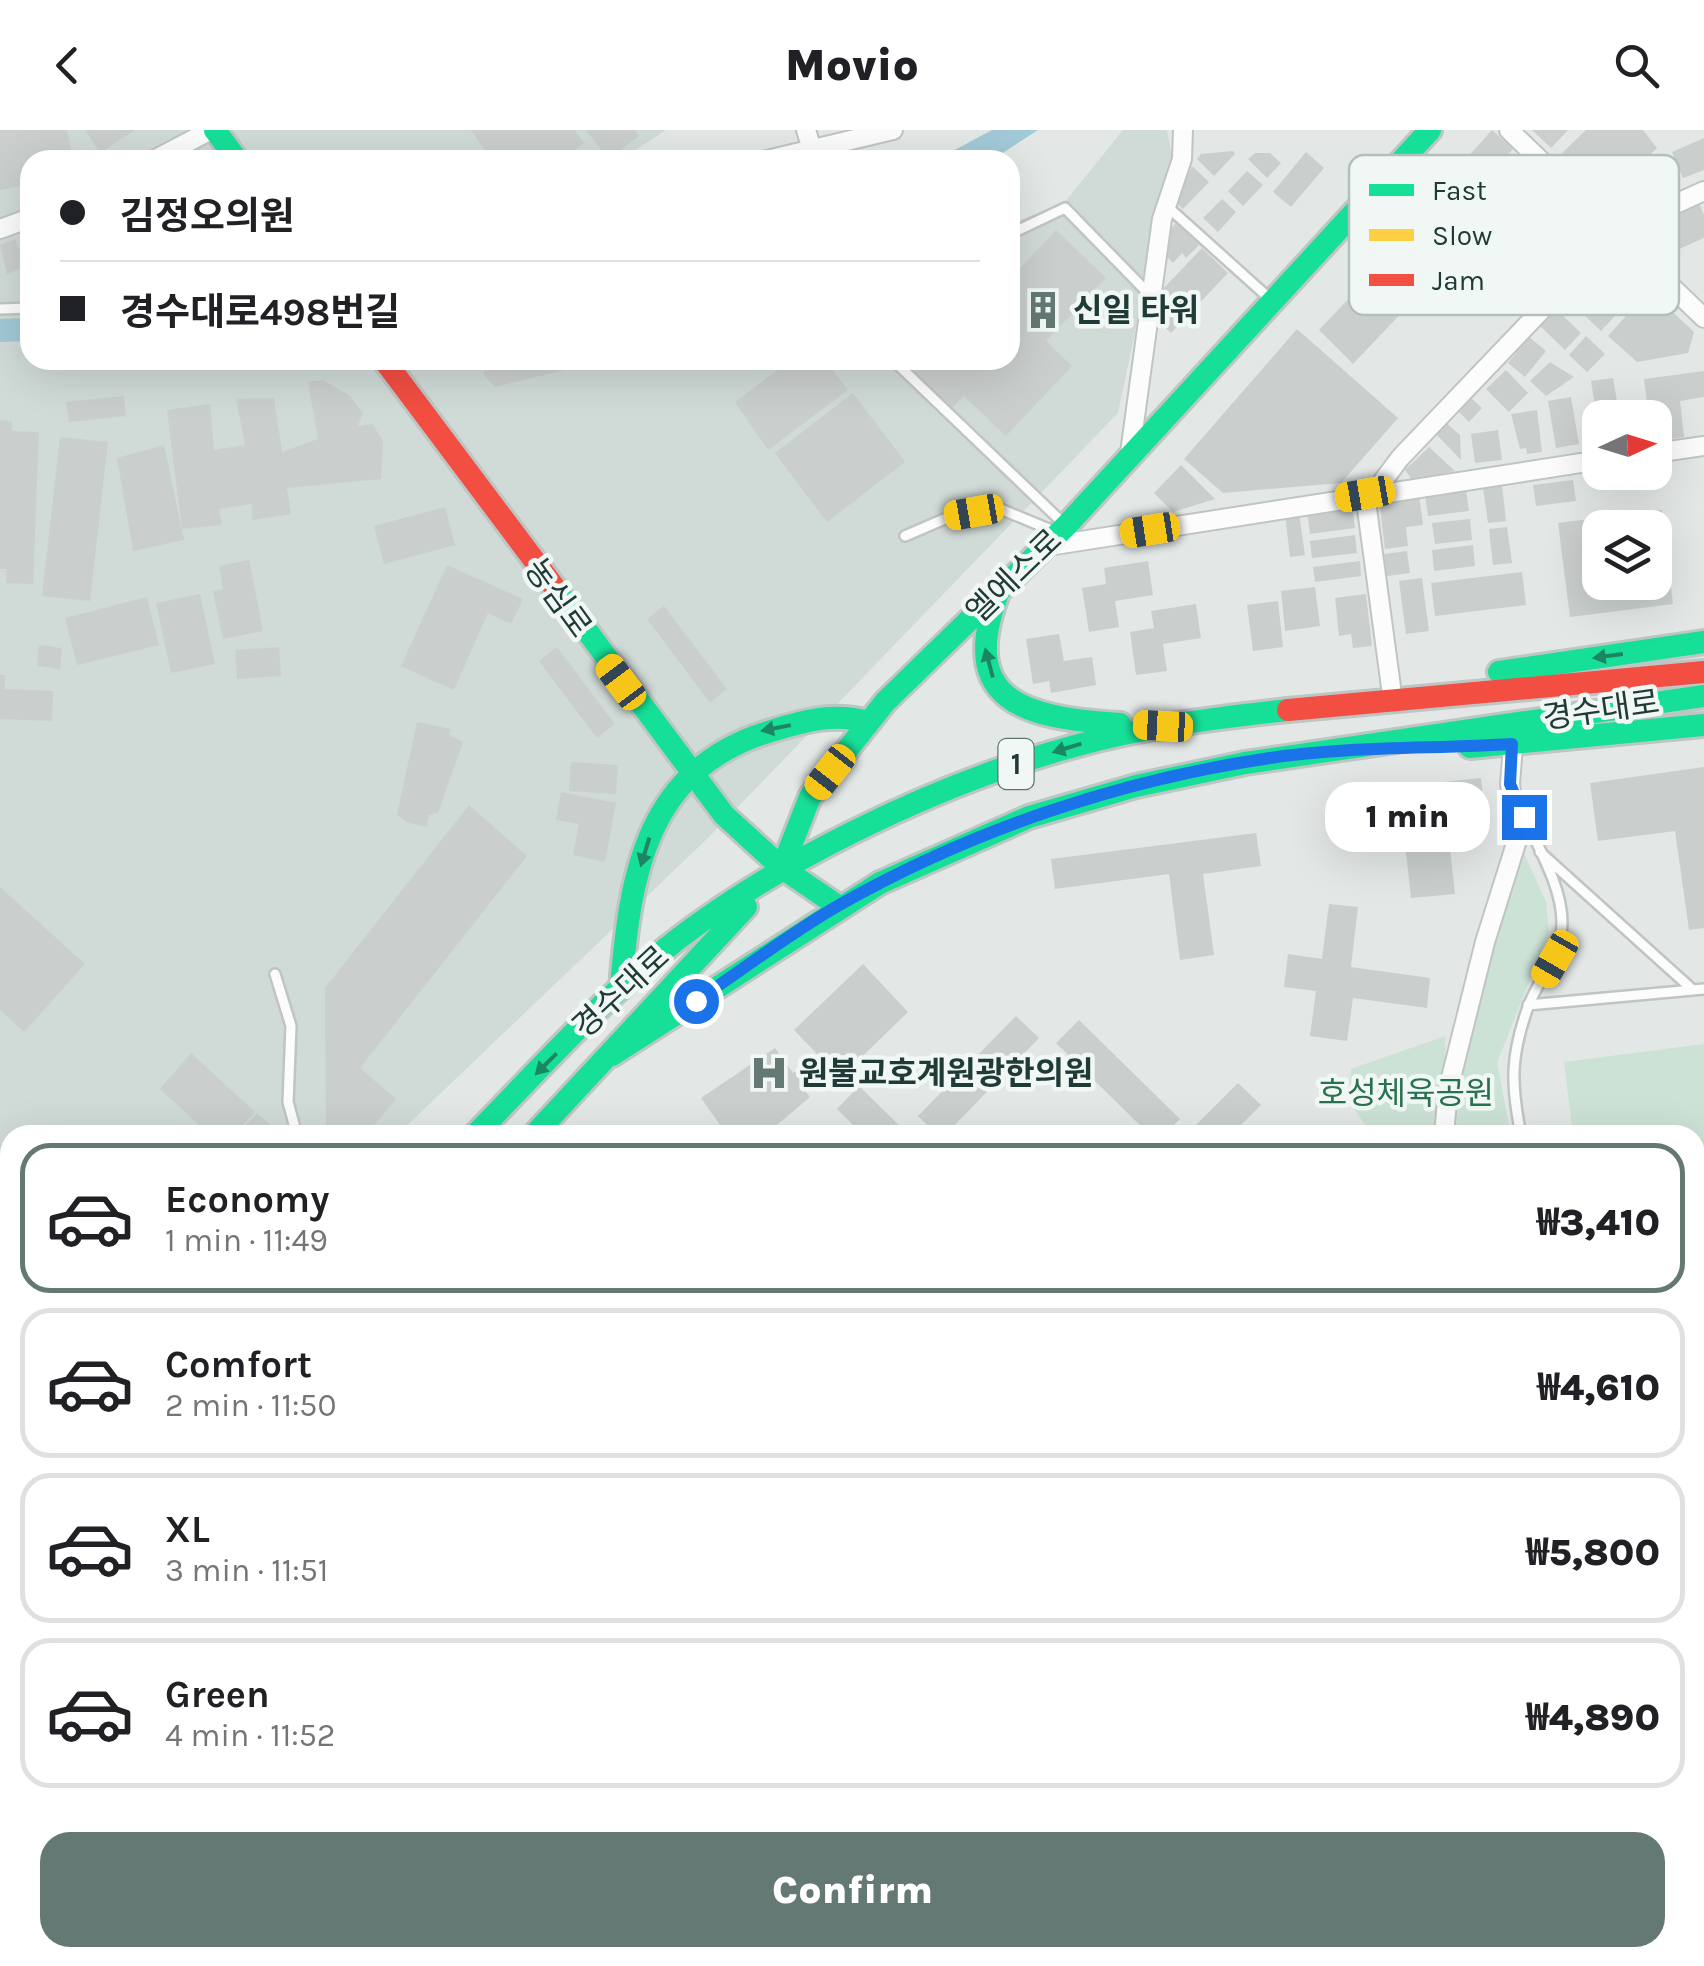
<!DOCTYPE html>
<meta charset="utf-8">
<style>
body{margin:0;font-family:Karla,"Noto Sans KR",sans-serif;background:#f2f2f2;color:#202124;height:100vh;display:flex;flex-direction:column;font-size:38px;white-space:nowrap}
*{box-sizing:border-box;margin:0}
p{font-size:32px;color:#757577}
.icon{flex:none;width:55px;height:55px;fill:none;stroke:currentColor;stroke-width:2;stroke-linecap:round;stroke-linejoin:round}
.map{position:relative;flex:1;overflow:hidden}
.sheet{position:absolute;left:0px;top:995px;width:1705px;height:842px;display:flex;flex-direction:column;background:#fff;border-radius:30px 30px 0 0;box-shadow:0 10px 40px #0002}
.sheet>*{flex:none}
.top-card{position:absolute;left:20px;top:20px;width:1000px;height:220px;border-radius:30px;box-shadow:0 10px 40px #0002;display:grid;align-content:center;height:220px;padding:0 40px;background:#fff}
.needle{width:65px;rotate:86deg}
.controls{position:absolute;left:1582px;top:270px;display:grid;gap:20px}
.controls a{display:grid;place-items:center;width:90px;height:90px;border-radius:20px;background:#fff;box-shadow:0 10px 40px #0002;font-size:50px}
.end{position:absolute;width:45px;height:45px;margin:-22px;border:12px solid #1a73e8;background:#fff;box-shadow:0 0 0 5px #fff}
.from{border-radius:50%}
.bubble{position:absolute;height:70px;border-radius:30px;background:#fff;box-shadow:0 10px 40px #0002;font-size:32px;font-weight:800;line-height:70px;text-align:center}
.car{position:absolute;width:30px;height:60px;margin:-30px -15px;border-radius:12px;box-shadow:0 0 8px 2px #0007;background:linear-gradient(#f5c518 24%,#345 0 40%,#f5c518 0 76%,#345 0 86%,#f5c518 0)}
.top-card b{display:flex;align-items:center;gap:35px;height:95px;font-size:38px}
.top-card b+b{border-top:2px solid #e0e0e0}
.top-card i{width:25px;height:25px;background:#202124}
ul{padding:18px 0 0;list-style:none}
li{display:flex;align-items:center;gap:30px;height:150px;margin:0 20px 15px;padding:0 20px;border:5px solid #e0e0e0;border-radius:30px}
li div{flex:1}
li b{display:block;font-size:38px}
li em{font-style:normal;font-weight:800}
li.selected{border-color:#647874}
li>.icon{width:90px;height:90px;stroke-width:1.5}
.action{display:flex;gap:20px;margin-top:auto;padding:20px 40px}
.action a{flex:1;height:115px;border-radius:30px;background:#647874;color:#fff;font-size:40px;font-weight:800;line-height:115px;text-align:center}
header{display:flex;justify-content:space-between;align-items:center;height:130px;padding:0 40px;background:#fff;font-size:45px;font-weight:800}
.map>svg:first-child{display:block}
.built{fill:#d0dad6}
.green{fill:#cbe2d5}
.water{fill:#a2c9d7}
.building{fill:#cacfce;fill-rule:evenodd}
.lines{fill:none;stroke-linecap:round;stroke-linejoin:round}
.lane-casing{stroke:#c0c5c3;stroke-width:14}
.street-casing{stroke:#c0c5c3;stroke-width:22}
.fast-casing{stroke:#bec6c4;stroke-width:28}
.slow-casing{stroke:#bec6c4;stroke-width:28}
.jam-casing{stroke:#bec6c4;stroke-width:28}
.lane{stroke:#fbfcfb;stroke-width:9}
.street{stroke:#fbfcfb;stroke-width:18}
.fast{stroke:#16e098;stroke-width:22}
.slow{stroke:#ffcf43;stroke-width:22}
.jam{stroke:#f24e42;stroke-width:22}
.oneway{fill:#1c8563}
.route{stroke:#1a73e8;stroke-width:12}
.labels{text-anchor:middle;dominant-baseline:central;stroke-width:9;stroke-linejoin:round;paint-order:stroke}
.shield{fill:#f0f7f5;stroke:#5e7370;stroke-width:2.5}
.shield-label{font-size:30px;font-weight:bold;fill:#203b37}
.poi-label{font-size:32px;font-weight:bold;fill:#203b37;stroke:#f0f7f5;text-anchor:start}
.street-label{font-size:32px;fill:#203b37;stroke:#f0f7f5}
.park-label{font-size:32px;fill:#2a724f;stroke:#f0f7f5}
.key{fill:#f0f7f5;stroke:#b2bfbc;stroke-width:2.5}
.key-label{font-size:28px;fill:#203b37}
</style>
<header><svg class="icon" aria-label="back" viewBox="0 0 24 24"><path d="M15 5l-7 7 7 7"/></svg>Movio<svg class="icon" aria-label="search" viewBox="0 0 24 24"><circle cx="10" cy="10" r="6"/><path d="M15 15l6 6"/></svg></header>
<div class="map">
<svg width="1704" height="1836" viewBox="0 0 1704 1836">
<rect width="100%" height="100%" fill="#e3e8e6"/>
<path class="built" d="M0 0H666L620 30H30V230H1010V94L1065 72 1123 0H1167L1172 26 1118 283 708 708 397 1005H10V1419L0 1430Z
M1077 1828H1519L1533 1836H1064Z"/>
<path class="green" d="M1523 721 1546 772 1549 801 1497 933 1511 1005H1456C1460 909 1492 811 1523 721Z
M1445 906 1447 1005H1372L1348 970 1351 939Z
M1704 914V1123L1695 1124V1005H1573L1564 932Z
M1704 1227V1306L1695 1307V1228Z
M1695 1728 1704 1735V1836H1553L1538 1828H1695Z
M764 1828H816L826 1836H758Z
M982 1828H1056L1044 1836H974Z
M1191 1828H1233L1247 1836H1186Z"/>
<path class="water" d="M992 0H1038L992 30H936Z
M30 188V211L0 212V189Z"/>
<path class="building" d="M0 0H67L73 30H30V54L0 60Z
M85 0H135L100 23Z
M471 0H575L584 13 559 30H491Z
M586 0H635L639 6 608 29Z
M1492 0 1513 19 1475 63 1453 43Z
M1532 0H1568L1551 18Z
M1586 0H1643L1657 18 1636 38 1607 55 1592 44 1587 49 1562 23Z
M1704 8V40L1683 48 1672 22Z
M197 14 208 30H167Z
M1233 21 1235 24 1214 46 1197 29 1201 24Z
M1306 22 1324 38 1291 77 1273 62Z
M1255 23H1270L1281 33 1267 48 1248 29Z
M1192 36 1209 52 1183 79 1174 70Z
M1247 41 1263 55 1243 76 1228 61Z
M1222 69 1236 82 1218 102 1203 88Z
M1698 71 1704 85V108L1661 127 1636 104 1639 93Z
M1176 93 1199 115 1186 128 1182 123 1173 133 1161 121 1170 112 1164 106Z
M1056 100 1106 148 1046 211 1072 236 1006 306 964 266 952 278 902 230H1010V149Z
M15 109 26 136 7 144 0 115Z
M1202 118 1228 143 1171 203 1156 189 1173 171 1162 160Z
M1373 143 1408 176 1353 234 1319 200Z
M1634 146 1694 202 1688 223 1637 232 1608 206 1626 186 1599 161 1612 149 1621 159Z
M1581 153 1615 186 1601 201 1566 168Z
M1554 177 1581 203 1565 220 1538 194Z
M1297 199 1398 288 1341 353 1223 363 1184 329Z
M1586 206 1605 224 1587 242 1569 225Z
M1529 207 1546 221 1525 247 1508 233Z
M488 230H579L581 236 495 257 483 244Z
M791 230H825L848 260 768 320 735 272Z
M1550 232 1574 247 1546 266 1530 251Z
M1506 240 1528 263 1509 282 1486 259Z
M1704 241V267L1680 271 1684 307 1655 311V288H1649L1644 249Z
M1613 248 1620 288H1597L1591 251Z
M323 250 350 266 363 283 358 296 373 294 383 312 381 349 287 358 291 384 252 390V374L219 379 222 395 182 399 167 280 210 274 214 320 245 315 236 269 274 268 282 322 318 309 308 252Z
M853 263 905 332 827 392 775 323Z
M124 266 126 286 69 292 66 272Z
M1469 266 1482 278 1469 292 1456 279Z
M1571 267 1579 314 1556 318 1548 271Z
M1537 280 1542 322 1527 324 1526 318 1520 319 1511 284Z
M0 290 12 291V301L39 302 33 454 6 453 7 439H0Z
M1443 290 1460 305 1461 330 1433 301Z
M1498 300 1502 330 1475 333 1471 304Z
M60 307 108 312 90 471 42 466Z
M164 315 184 410 133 421 117 328Z
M1429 317 1455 341 1412 350 1405 340Z
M1181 335 1215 369 1173 382 1154 363Z
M1573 350 1576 371 1536 376 1533 355Z
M1502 356 1506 391 1488 393 1483 358Z
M1466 359 1469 381 1428 386 1425 364Z
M1419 364 1423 395 1406 397 1408 416 1385 419 1379 369Z
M1352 375 1355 398 1310 404 1307 380Z
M445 377 455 415 384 434 374 396Z
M1662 380 1673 474 1570 487 1558 393ZM1600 398H1655V452H1600Z
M1299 383 1305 425 1290 427 1285 384Z
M1470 389 1472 410 1435 414 1432 393Z
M1507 397 1512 433 1493 435 1489 399Z
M1355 405 1357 423 1312 428 1310 411Z
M1473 415 1475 436 1434 441 1432 420Z
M1407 421 1410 443 1387 446 1384 424Z
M249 430 263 501 223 509 213 461 223 459 219 436Z
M1148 431 1153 465 1115 471 1119 497 1089 502 1082 458 1106 454 1104 438Z
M1360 431 1361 446 1315 452 1313 437Z
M447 435 523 469 511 494 488 483 454 560 401 536Z
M1522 442 1526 475 1435 486 1431 453Z
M1422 448 1429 501 1406 504 1399 451Z
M1315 457 1320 496 1285 501 1281 461Z
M200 464 215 534 171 543 156 473Z
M1366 464 1372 516 1353 518 1351 504 1339 506 1335 468Z
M147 467 159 515 77 535 65 488Z
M1278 471 1283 517 1253 521 1247 475Z
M1196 474 1201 508 1163 514 1167 541 1136 545 1130 502 1154 498 1151 481Z
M664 476 727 559 710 573 647 489Z
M1059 504 1064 531 1092 527 1096 555 1051 563 1049 551 1033 554 1026 509Z
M39 515 62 518 60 539 37 536Z
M279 517 281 546 237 549 235 520Z
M557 517 615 594 597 608 539 531Z
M0 545H5V559L53 561 52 591 0 589Z
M417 592 451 599 449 605 463 612 438 683 429 685 427 697 406 692 397 685Z
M571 632 618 635 616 664 569 661Z
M1704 637V798L1689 800 1675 701 1598 711 1590 653Z
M1481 648 1486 696 1448 700 1455 764 1411 768 1404 705 1364 709 1359 661Z
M561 662 616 673 605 732 573 725 579 694 556 690Z
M469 675 527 726 360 938 396 969 366 1005H326L325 858Z
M1256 703 1261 736 1203 744 1214 825 1180 830 1169 744 1055 759 1051 729Z
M0 757 85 834 24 902 0 880Z
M1329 774 1358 777 1351 837 1430 848 1427 878 1353 868 1347 911 1310 906 1316 861 1284 857 1288 824 1322 829Z
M863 834 908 882 840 948 794 900Z
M1016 886 1039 908 945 1005H937L918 986Z
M1079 890 1180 989 1164 1005H1150L1056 913Z
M775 918 793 943 799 939 811 957 805 961 810 967 765 1005H727L701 968Z
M191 923 255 982 234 1005H210L160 959Z
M1238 953 1261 975 1231 1005H1203L1194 997Z
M859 956 904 1000 899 1005H863L837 979Z
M257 983 274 998 268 1005H251L243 998Z
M190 994 202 1005H181Z
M1704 1428V1518H1702L1700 1509 1695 1510V1429Z
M269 1828H325L334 1836H278Z
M383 1828H432L424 1836H375Z
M535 1828H590L598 1836H544Z
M671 1828H720L712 1836H663Z
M851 1828H897L905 1836H860Z
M1116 1828H1147L1142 1836H1111Z
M1309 1828H1381L1396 1836H1324Z
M1425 1828H1458L1453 1836H1420Z
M1493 1828H1501L1516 1836H1488Z"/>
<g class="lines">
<g class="lane-casing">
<path id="lane" d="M1169 78 1269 168
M1010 104 1065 78 1150 165
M0 179 30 178
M893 230 1064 394
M905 406 949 387 998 378 1056 402
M1520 677C1534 711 1562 754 1562 792 1562 827 1539 847 1528 877 1510 927 1511 955 1521 1005
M1540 722 1693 860 1704 859
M275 844 291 896 288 972 297 1005
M1528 875 1693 860"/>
</g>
<g class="street-casing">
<path id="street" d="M806 0 813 23
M1509 0 1704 188
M154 30 211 0
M767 30 893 0
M0 99 30 88
M1130 323 1162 89 1182 29 1183 0
M1655 323 1704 316
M1374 363 1400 328 1618 100 1704 61
M1365 364 1391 557
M1042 417 1600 330
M1444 1005 1448 960 1485 812 1518 707 1510 654 1513 615
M0 1763 10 1781
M36 1828 41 1836
M1044 1836 1056 1828"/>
</g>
<g class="fast-casing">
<path id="fast" d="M215 0 237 30
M555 458 724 685 782 738 838 776
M1000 458C955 571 1023 588 1120 594
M1499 542 1704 512
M1470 617 1704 595
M782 738 810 667 885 572 1066 396 1430 0
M621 858C630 744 646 638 771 601 804 591 834 582 868 592
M612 925 880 753 1029 687 1136 656 1245 633 1704 566
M475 1005C533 946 589 883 653 829 763 737 933 655 1071 617 1141 597 1215 588 1288 580
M534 1005 746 777"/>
</g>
<g class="slow-casing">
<path id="slow" d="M0 1485 10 1475
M0 1544 10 1534"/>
</g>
<g class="jam-casing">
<path id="jam" d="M384 230 555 458
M1288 580 1704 542"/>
</g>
<use href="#lane" class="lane"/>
<use href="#street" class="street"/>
<use href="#fast" class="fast"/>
<use href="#slow" class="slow"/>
<use href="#jam" class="jam"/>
</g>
<defs><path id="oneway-solid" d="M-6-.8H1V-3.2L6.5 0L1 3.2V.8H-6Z" transform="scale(2.5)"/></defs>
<g class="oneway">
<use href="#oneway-solid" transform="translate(1608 526) rotate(172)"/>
<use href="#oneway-solid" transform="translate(989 533) rotate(-105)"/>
<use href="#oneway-solid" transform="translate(776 598) rotate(169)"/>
<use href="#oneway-solid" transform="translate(1067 618) rotate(163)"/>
<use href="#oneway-solid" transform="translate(645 722) rotate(107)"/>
<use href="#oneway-solid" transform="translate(546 934) rotate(135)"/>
</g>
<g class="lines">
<path class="route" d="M696 871C744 839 790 803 841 774 972 700 1120 650 1270 628 1349 616 1433 619 1512 614L1510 654 1524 687"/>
</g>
<defs>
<g id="building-bare" transform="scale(3)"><path d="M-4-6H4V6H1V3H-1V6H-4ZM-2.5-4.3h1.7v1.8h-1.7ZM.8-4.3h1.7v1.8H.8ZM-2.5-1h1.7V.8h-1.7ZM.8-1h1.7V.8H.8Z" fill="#647874" stroke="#f0f7f5" stroke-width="2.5" paint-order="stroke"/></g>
<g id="hospital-bare" transform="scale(3)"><path d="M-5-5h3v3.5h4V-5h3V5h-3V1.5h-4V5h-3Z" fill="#647874" stroke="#f0f7f5" stroke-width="2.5" paint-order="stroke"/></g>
</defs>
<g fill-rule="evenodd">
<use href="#building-bare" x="1043" y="180"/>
<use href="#hospital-bare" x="769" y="943"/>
</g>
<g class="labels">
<rect class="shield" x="998.5" y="609" width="35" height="50" rx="8"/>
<g class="shield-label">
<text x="1016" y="634">1</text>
</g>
<g class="poi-label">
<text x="1073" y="180">신일 타워</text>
<text x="799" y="943">원불교호계원광한의원</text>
</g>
<g class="street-label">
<text transform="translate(1014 446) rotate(-44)">엘에스로</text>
<text transform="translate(558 468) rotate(54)">농심로</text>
<text transform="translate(1601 580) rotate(-8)">경수대로</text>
<text transform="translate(621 862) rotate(-43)">경수대로</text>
</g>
<g class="park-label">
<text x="1406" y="963">호성체육공원</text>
</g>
</g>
<rect x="1349" y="25" width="330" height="160" rx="15" class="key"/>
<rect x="1369" y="54" width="45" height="12" fill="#16e098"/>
<rect x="1369" y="99" width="45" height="12" fill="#ffcf43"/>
<rect x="1369" y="144" width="45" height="12" fill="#f24e42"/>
<g class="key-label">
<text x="1432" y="70">Fast</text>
<text x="1432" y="115">Slow</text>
<text x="1432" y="160">Jam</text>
</g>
</svg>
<div class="controls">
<a><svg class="needle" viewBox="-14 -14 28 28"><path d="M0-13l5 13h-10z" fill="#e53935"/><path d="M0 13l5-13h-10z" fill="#757577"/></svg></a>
<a><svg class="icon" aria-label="layers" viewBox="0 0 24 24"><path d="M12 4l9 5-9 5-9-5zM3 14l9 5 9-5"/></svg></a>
</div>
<i class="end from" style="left:696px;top:871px"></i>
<i class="end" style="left:1524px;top:687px"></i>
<div class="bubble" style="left:1325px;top:652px;width:165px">1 min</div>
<i class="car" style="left:1365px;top:364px;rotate:260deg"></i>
<i class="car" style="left:974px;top:382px;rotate:260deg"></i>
<i class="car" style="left:1150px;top:400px;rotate:261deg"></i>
<i class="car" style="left:621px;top:552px;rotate:323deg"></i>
<i class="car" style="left:1163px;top:596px;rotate:273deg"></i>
<i class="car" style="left:830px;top:642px;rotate:218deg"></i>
<i class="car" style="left:1555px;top:829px;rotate:210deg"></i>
<div class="top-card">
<b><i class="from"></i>김정오의원</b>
<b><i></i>경수대로498번길</b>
</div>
<section class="sheet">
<ul>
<li class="selected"><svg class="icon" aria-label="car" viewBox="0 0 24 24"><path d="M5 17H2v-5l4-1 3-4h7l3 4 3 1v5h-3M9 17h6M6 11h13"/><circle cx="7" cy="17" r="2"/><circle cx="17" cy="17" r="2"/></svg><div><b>Economy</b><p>1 min · 11:49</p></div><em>₩3,410</em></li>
<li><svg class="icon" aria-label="car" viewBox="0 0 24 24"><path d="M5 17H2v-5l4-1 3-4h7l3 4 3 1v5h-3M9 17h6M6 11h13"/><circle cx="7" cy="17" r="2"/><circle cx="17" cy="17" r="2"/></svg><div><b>Comfort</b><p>2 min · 11:50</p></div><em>₩4,610</em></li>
<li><svg class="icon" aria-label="car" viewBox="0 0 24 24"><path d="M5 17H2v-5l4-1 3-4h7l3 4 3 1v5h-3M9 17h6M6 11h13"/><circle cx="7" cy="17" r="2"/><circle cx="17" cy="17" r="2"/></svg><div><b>XL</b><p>3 min · 11:51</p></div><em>₩5,800</em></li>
<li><svg class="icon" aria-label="car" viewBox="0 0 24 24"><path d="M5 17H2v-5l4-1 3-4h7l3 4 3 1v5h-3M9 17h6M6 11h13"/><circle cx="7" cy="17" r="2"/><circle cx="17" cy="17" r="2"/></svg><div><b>Green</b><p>4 min · 11:52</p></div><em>₩4,890</em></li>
</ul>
<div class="action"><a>Confirm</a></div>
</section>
</div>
